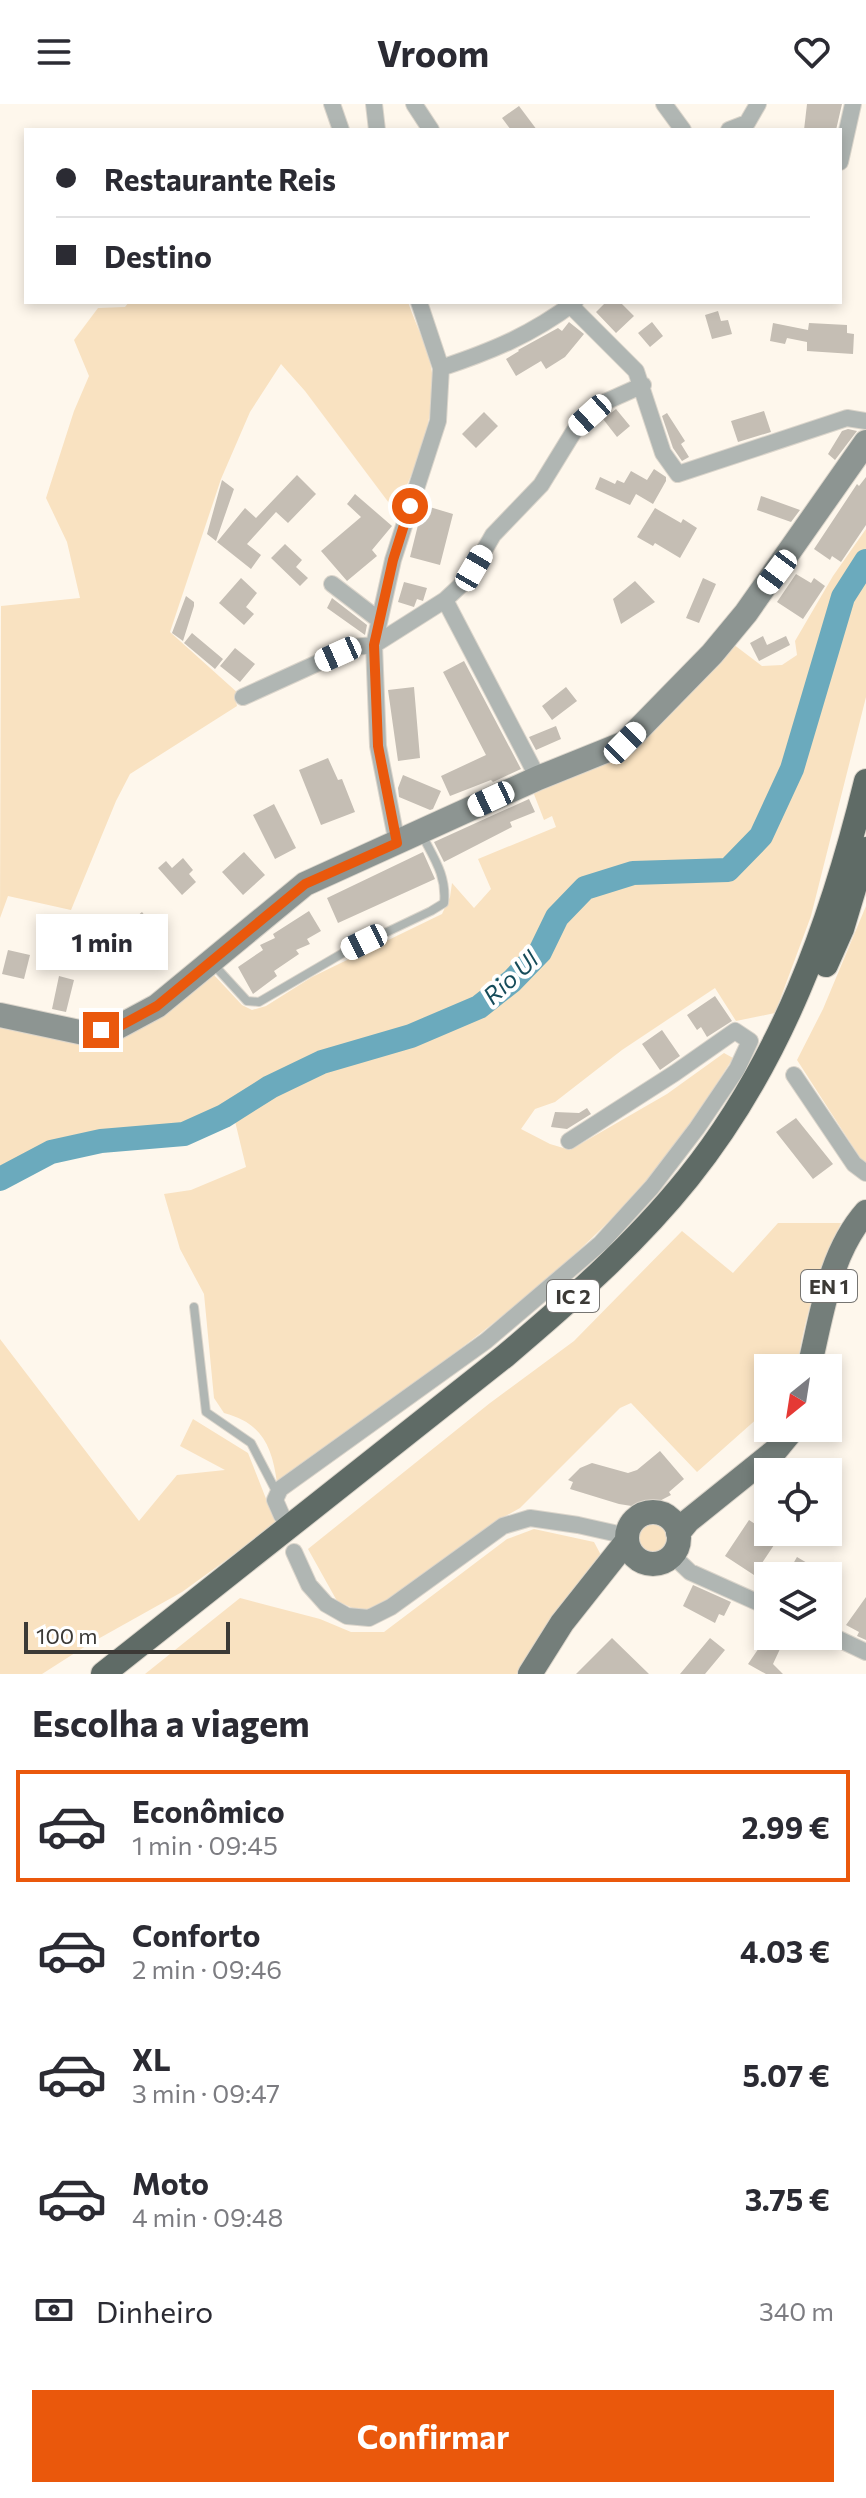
<!DOCTYPE html>
<html lang="pt">
<meta charset="utf-8">
<style>
body{margin:0;font-family:Commissioner,sans-serif;background:#f2f2f3;color:#2b2b33;height:100vh;display:flex;flex-direction:column;font-size:30px;white-space:nowrap}
*{box-sizing:border-box;margin:0}
p{font-size:26px;color:#7c7c81}
.icon{flex:none;width:44px;height:44px;fill:none;stroke:currentColor;stroke-width:2;stroke-linecap:round;stroke-linejoin:round}
.map{position:relative;height:1570px;overflow:hidden}
.details{display:flex;flex-direction:column;background:#fff;flex:1}
.details>*{flex:none}
.banner{position:absolute;left:24px;top:24px;width:818px;height:176px;border-radius:0px;box-shadow:0 4px 12px #0003;display:grid;align-content:center;height:176px;padding:0 32px;background:#fff}
.needle{width:52px;rotate:210deg}
.controls{position:absolute;left:754px;top:1250px;display:grid;gap:16px}
.controls a{display:grid;place-items:center;width:88px;height:88px;border-radius:0px;background:#fff;box-shadow:0 4px 12px #0003;font-size:40px}
.scale{position:absolute;left:24px;bottom:20px;width:206px;box-sizing:border-box;padding-left:8px;border:4px solid #3c3a36;border-top:0;font-size:22px;line-height:28px;white-space:nowrap;color:#3c3a36;-webkit-text-stroke:6px #fff;paint-order:stroke}
.end{position:absolute;width:36px;height:36px;margin:-18px;border:10px solid #ea580c;background:#fff;box-shadow:0 0 0 4px #fff}
.from{border-radius:50%}
.bubble{position:absolute;height:56px;border-radius:0px;background:#fff;box-shadow:0 4px 12px #0003;font-size:26px;font-weight:700;line-height:56px;text-align:center}
.car{position:absolute;width:24px;height:48px;margin:-24px -12px;border-radius:10px;box-shadow:0 0 6px 2px #0007;background:linear-gradient(#fff 24%,#345 0 40%,#fff 0 76%,#345 0 86%,#fff 0)}
.banner b{display:flex;align-items:center;gap:28px;height:76px;font-size:30px}
.banner b+b{border-top:2px solid #e1e1e2}
.banner i{width:20px;height:20px;background:#2b2b33}
ul{padding:0;list-style:none}
li{display:flex;align-items:center;gap:24px;height:112px;margin:0 16px 12px;padding:0 16px;border:4px solid transparent;border-radius:0px}
li div{flex:1}
li b{display:block;font-size:30px}
li em{font-style:normal;font-weight:700}
li.active{border-color:#ea580c}
li>.icon{width:72px;height:72px;stroke-width:1.5}
h2{padding:0 32px;font-size:36px;line-height:96px}
.pay{display:flex;align-items:center;gap:20px;height:88px;padding:0 32px;font-size:30px}
.pay p{margin-inline-start:auto}
.action{display:flex;gap:16px;margin-top:auto;padding:16px 32px}
.action a{flex:1;height:92px;border-radius:0px;background:#ea580c;color:#fff;font-size:32px;font-weight:700;line-height:92px;text-align:center}
header{display:flex;justify-content:space-between;align-items:center;height:104px;padding:0 32px;background:#fff;font-size:36px;font-weight:700}
.map>svg:first-child{display:block}
.green{fill:#f9e2c1}
.lines{fill:none;stroke-linecap:round;stroke-linejoin:round}
.river{stroke:#6baabd;stroke-width:24}
.building{fill:#c5beb4}
.lane-casing{stroke:#dbd5cb;stroke-width:10}
.street-casing{stroke:#dbd5cb;stroke-width:18}
.secondary-casing{stroke:#dbd5cb;stroke-width:26}
.primary-casing{stroke:#dbd5cb;stroke-width:26}
.highway-casing{stroke:#dbd5cb;stroke-width:26}
.lane{stroke:#b0b6b3;stroke-width:8}
.street{stroke:#b0b6b3;stroke-width:16}
.secondary{stroke:#8d9592;stroke-width:24}
.primary{stroke:#747e7a;stroke-width:24}
.highway{stroke:#5f6b66;stroke-width:24}
.route{stroke:#ea580c;stroke-width:10}
.labels{text-anchor:middle;dominant-baseline:central;stroke-width:8;stroke-linejoin:round;paint-order:stroke}
.shield{fill:#fff;stroke:#767572;stroke-width:2}
.shield-label{font-size:20px;font-weight:bold;fill:#3c3a36}
.water-label{font-size:24px;font-style:italic;fill:#164c5a;stroke:#fff}
</style>
<header><svg class="icon" aria-label="menu" viewBox="0 0 24 24"><path d="M4 6h16M4 12h16M4 18h16"/></svg>Vroom<svg class="icon" aria-label="heart" viewBox="0 0 24 24"><path d="M12 20l-8-8c-3-5 5-10 8-4 3-6 11-1 8 4z"/></svg></header>
<div class="map">
<svg width="866" height="1570" viewBox="0 0 866 1570">
<rect width="100%" height="100%" fill="#fef7ec"/>
<path class="green" d="M129 198H408C415 219 430 248 432 269 436 316 415 366 395 407L305 287 281 260 250 308 221 375 170 528 239 590 235 593 237 602 130 670 116 697 71 806 8 792 0 814 1 502 80 494 67 438 46 394 74 307 89 272 74 236 98 204 125 203Z
M866 425V453L843 488 829 523 780 683 763 718 749 738 728 758 714 762 676 760 637 764 583 780 549 817 534 848 482 896 443 916 297 962 221 1009 184 1025 108 1030 59 1041 0 1068V924L79 938 177 900 214 871 242 901 252 906 266 902 312 873 442 810 450 793 452 779 474 804 491 785 478 755 556 723 552 712 544 716 532 685 614 654 733 540 762 562 782 561 797 551 795 537 833 472Z
M866 467V593L811 812 775 909 736 917 715 884 622 946 555 998 535 1005 521 1025 550 1040 570 1046 667 990 724 949 733 954C701 1005 666 1057 625 1101 522 1209 395 1291 277 1379 272 1342 262 1319 224 1309L214 1294 204 1190 180 1145 164 1090 191 1086 246 1063 234 1013 270 991 325 964 389 946 478 911 520 879 544 854 563 817 597 787 641 776 729 772 766 735 787 688 854 484Z
M866 802V1063L797 956 823 905Z
M778 1119H841C819 1168 805 1210 797 1263L768 1264V1305L697 1368 631 1299 620 1304 520 1404 493 1419 387 1498 361 1508 337 1497 308 1445 490 1299 574 1237 682 1127 733 1169Z
M0 1235 139 1417 177 1371 225 1366 180 1342 193 1315 248 1349 276 1420 182 1488 89 1540 42 1570H0Z
M637 1434a16 16 0 1 1 32 0a16 16 0 1 1-32 0Z
M534 1425 594 1438 602 1453 555 1510 517 1570H145L240 1494 320 1515 351 1528H384L507 1435Z"/>
<g class="lines">
<path class="river" d="M0 1075 51 1048 101 1037 184 1030 224 1012 270 983 322 958 411 932 479 903 512 877 540 848 557 813 585 784 633 769 728 766 761 732 792 665 843 493 866 457"/>
</g>
<path class="building" d="M807 0H842L836 26H804Z
M519 2 537 26H511L502 14Z
M606 198H620L634 212 616 229 596 208Z
M718 207 721 217 728 216 732 230 712 235 705 211Z
M569 218 584 230 565 253 546 265 541 257 516 272 506 255 519 247 518 246 558 224 562 227Z
M652 218 663 232 650 243 638 229Z
M773 219 808 226 809 219 847 221V229L854 230 853 250 807 247V238L787 234 785 240 770 237Z
M616 305 630 322 617 333 603 315Z
M764 307 771 328 738 338 731 317Z
M484 308 498 322 476 344 462 330Z
M667 309 685 337 681 340 689 353 682 357 673 344 662 312Z
M848 325 857 327 835 356 828 350 842 327Z
M654 365 666 373V377L653 400 636 390 630 401 595 385 600 373 615 380 617 376 624 379 631 367 647 376Z
M297 371 316 390 288 419 276 408 247 440 261 451 251 465 217 438 245 404 256 414Z
M866 373V421L841 458 832 452 830 456 814 445 857 380 859 382Z
M222 376 234 385 216 437 207 430Z
M355 390 392 422 372 446 377 452 347 477 321 447 361 413 347 400Z
M761 392 800 406 791 418 757 406Z
M423 401 453 410 440 461 410 453Z
M655 404 681 419 683 415 697 424 680 454 655 439 653 442 637 433Z
M285 440 302 456 296 463 308 474 300 482 271 454Z
M796 470 811 479 814 474 825 482 803 515 777 498Z
M241 474 257 489 246 503 254 510 244 521 219 499Z
M703 474 716 480 699 519 686 514Z
M635 477 655 498 621 520 613 495Z
M404 478 427 484 423 497 417 495 414 503 398 498Z
M186 492 194 498V502L183 537 172 529Z
M332 494 367 521 365 531 327 504Z
M192 529 223 555 215 565 184 539Z
M763 532 767 541 786 532 790 541 759 557 750 539Z
M235 544 255 560 240 578 220 562Z
M464 557 521 665 493 678 491 676 450 692 441 672 486 651 443 568Z
M414 583 420 654 398 657 388 586Z
M566 583 577 597 552 616 542 602Z
M556 622 561 635 536 646 529 633Z
M328 654 338 676 342 675 355 708 321 721 299 666Z
M403 671 441 687 433 705 430 706 399 693 398 684Z
M529 695 535 708 510 718 512 723 444 758 434 738Z
M274 700 296 744 275 755 253 711Z
M244 748 265 771 243 791 222 768Z
M423 748 435 775 338 819 327 794Z
M183 754 193 766 189 770 196 778 182 791 158 764 166 757 172 764Z
M309 807 321 827 307 835 310 840 296 846 299 850 274 867 277 872 253 890 238 863 263 846 260 841 275 834 273 830Z
M142 808 161 832 135 853 119 833 133 822 130 818Z
M8 846 30 851 24 875 2 870Z
M59 872 74 876 66 908 52 905Z
M715 892 732 917 707 933 701 923 697 926 687 911Z
M662 926 680 952 660 966 642 940Z
M587 1004 591 1010 567 1025 551 1023 555 1008 579 1009Z
M796 1014 833 1060 813 1075 776 1028Z
M660 1347 684 1375 669 1388 671 1391 650 1402 638 1403 619 1400 570 1385 573 1378 568 1376 580 1364 592 1359 628 1369 637 1366Z
M749 1416 778 1435 754 1471 725 1452Z
M797 1453 829 1472H786Z
M693 1481 731 1498 724 1512 719 1510 715 1519 683 1502Z
M866 1493V1536L857 1532 859 1528 846 1521Z
M767 1532H786L773 1560 783 1570H766L748 1560Z
M612 1534 649 1570H576Z
M710 1534 725 1546 705 1570H680Z"/>
<g class="lines">
<g class="lane-casing">
<path id="lane" d="M214 861 247 897 259 898 343 849 431 807 444 799C447 771 433 753 421 729
M194 1203 206 1308 251 1339 277 1389"/>
</g>
<g class="street-casing">
<path id="street" d="M332 0 341 26
M374 0 377 26
M414 0 431 26
M664 0 683 26
M729 26 747 19 758 0
M840 58 853 0
M567 198 636 267 663 349 678 370 847 314 866 317
M441 264C492 247 531 231 575 198
M332 480 379 516
M445 496 538 674
M243 593 353 543 374 541 445 496 460 482 474 464 493 431 541 381 576 324 605 298 643 281
M397 739 378 642 374 541 393 456 438 317 441 264 419 198
M794 971 854 1060 866 1069
M282 1412 275 1396 280 1385 486 1237 601 1139 652 1083 697 1024 737 965 750 937 735 927 675 969 569 1037
M294 1448 309 1481 326 1500 347 1512 369 1514 391 1503 503 1422 530 1414 578 1421 627 1432
M672 1451 690 1468 768 1503
M828 1530 866 1548"/>
</g>
<g class="secondary-casing">
<path id="secondary" d="M0 911 84 929 118 923 157 902 305 780 538 674 625 639 712 550 746 509 866 338"/>
</g>
<g class="primary-casing">
<path id="primary" d="M809 1264C822 1211 829 1150 866 1108
M627 1434a26 26 0 1 1 52 0a26 26 0 1 1-52 0Z
M678 1429 688 1417 775 1347 794 1324
M530 1570 562 1519 627 1437"/>
</g>
<g class="highway-casing">
<path id="highway" d="M826 861 842 825 866 745
M103 1570 505 1252C570 1197 635 1140 688 1074 781 958 831 820 866 677"/>
</g>
<use href="#lane" class="lane"/>
<use href="#street" class="street"/>
<use href="#secondary" class="secondary"/>
<use href="#primary" class="primary"/>
<use href="#highway" class="highway"/>
</g>
<g class="lines">
<path class="route" d="M101 926 118 923 157 902 305 780 397 739 378 642 374 541 393 456 410 402"/>
</g>
<g class="labels">
<g class="shield">
<rect x="801" y="1166" width="56" height="32" rx="6"/>
<rect x="547" y="1176" width="52" height="32" rx="6"/>
</g>
<g class="shield-label">
<text x="829" y="1182">EN 1</text>
<text x="573" y="1192">IC 2</text>
</g>
<g class="water-label">
<text transform="translate(510 873) rotate(-43)">Rio Ul</text>
</g>
</g>
</svg>
<div class="controls">
<a><svg class="needle" viewBox="-14 -14 28 28"><path d="M0-13l5 13h-10z" fill="#e53935"/><path d="M0 13l5-13h-10z" fill="#7c7c81"/></svg></a>
<a><svg class="icon" aria-label="locate" viewBox="0 0 24 24"><circle cx="12" cy="12" r="6"/><path d="M12 2v4M12 18v4M2 12h4M18 12h4"/></svg></a>
<a><svg class="icon" aria-label="layers" viewBox="0 0 24 24"><path d="M12 4l9 5-9 5-9-5zM3 14l9 5 9-5"/></svg></a>
</div>
<div class="scale">100 m</div>
<i class="end from" style="left:410px;top:402px"></i>
<i class="end" style="left:101px;top:926px"></i>
<div class="bubble" style="left:36px;top:810px;width:132px">1 min</div>
<i class="car" style="left:590px;top:311px;rotate:228deg"></i>
<i class="car" style="left:474px;top:464px;rotate:30deg"></i>
<i class="car" style="left:777px;top:468px;rotate:217deg"></i>
<i class="car" style="left:338px;top:550px;rotate:246deg"></i>
<i class="car" style="left:625px;top:639px;rotate:45deg"></i>
<i class="car" style="left:491px;top:695px;rotate:245deg"></i>
<i class="car" style="left:364px;top:838px;rotate:244deg"></i>
<div class="banner">
<b><i class="from"></i>Restaurante Reis</b>
<b><i></i>Destino</b>
</div>
</div>
<section class="details">
<h2>Escolha a viagem</h2>
<ul>
<li class="active"><svg class="icon" aria-label="car" viewBox="0 0 24 24"><path d="M5 17H2v-5l4-1 3-4h7l3 4 3 1v5h-3M9 17h6M6 11h13"/><circle cx="7" cy="17" r="2"/><circle cx="17" cy="17" r="2"/></svg><div><b>Econômico</b><p>1 min · 09:45</p></div><em>2.99 €</em></li>
<li><svg class="icon" aria-label="car" viewBox="0 0 24 24"><path d="M5 17H2v-5l4-1 3-4h7l3 4 3 1v5h-3M9 17h6M6 11h13"/><circle cx="7" cy="17" r="2"/><circle cx="17" cy="17" r="2"/></svg><div><b>Conforto</b><p>2 min · 09:46</p></div><em>4.03 €</em></li>
<li><svg class="icon" aria-label="car" viewBox="0 0 24 24"><path d="M5 17H2v-5l4-1 3-4h7l3 4 3 1v5h-3M9 17h6M6 11h13"/><circle cx="7" cy="17" r="2"/><circle cx="17" cy="17" r="2"/></svg><div><b>XL</b><p>3 min · 09:47</p></div><em>5.07 €</em></li>
<li><svg class="icon" aria-label="car" viewBox="0 0 24 24"><path d="M5 17H2v-5l4-1 3-4h7l3 4 3 1v5h-3M9 17h6M6 11h13"/><circle cx="7" cy="17" r="2"/><circle cx="17" cy="17" r="2"/></svg><div><b>Moto</b><p>4 min · 09:48</p></div><em>3.75 €</em></li>
</ul>
<div class="pay"><svg class="icon" aria-label="cash" viewBox="0 0 24 24"><path d="M3 7h18v10H3z"/><circle cx="12" cy="12" r="2"/></svg>Dinheiro<p>340 m</p></div>
<div class="action"><a>Confirmar</a></div>
</section>
